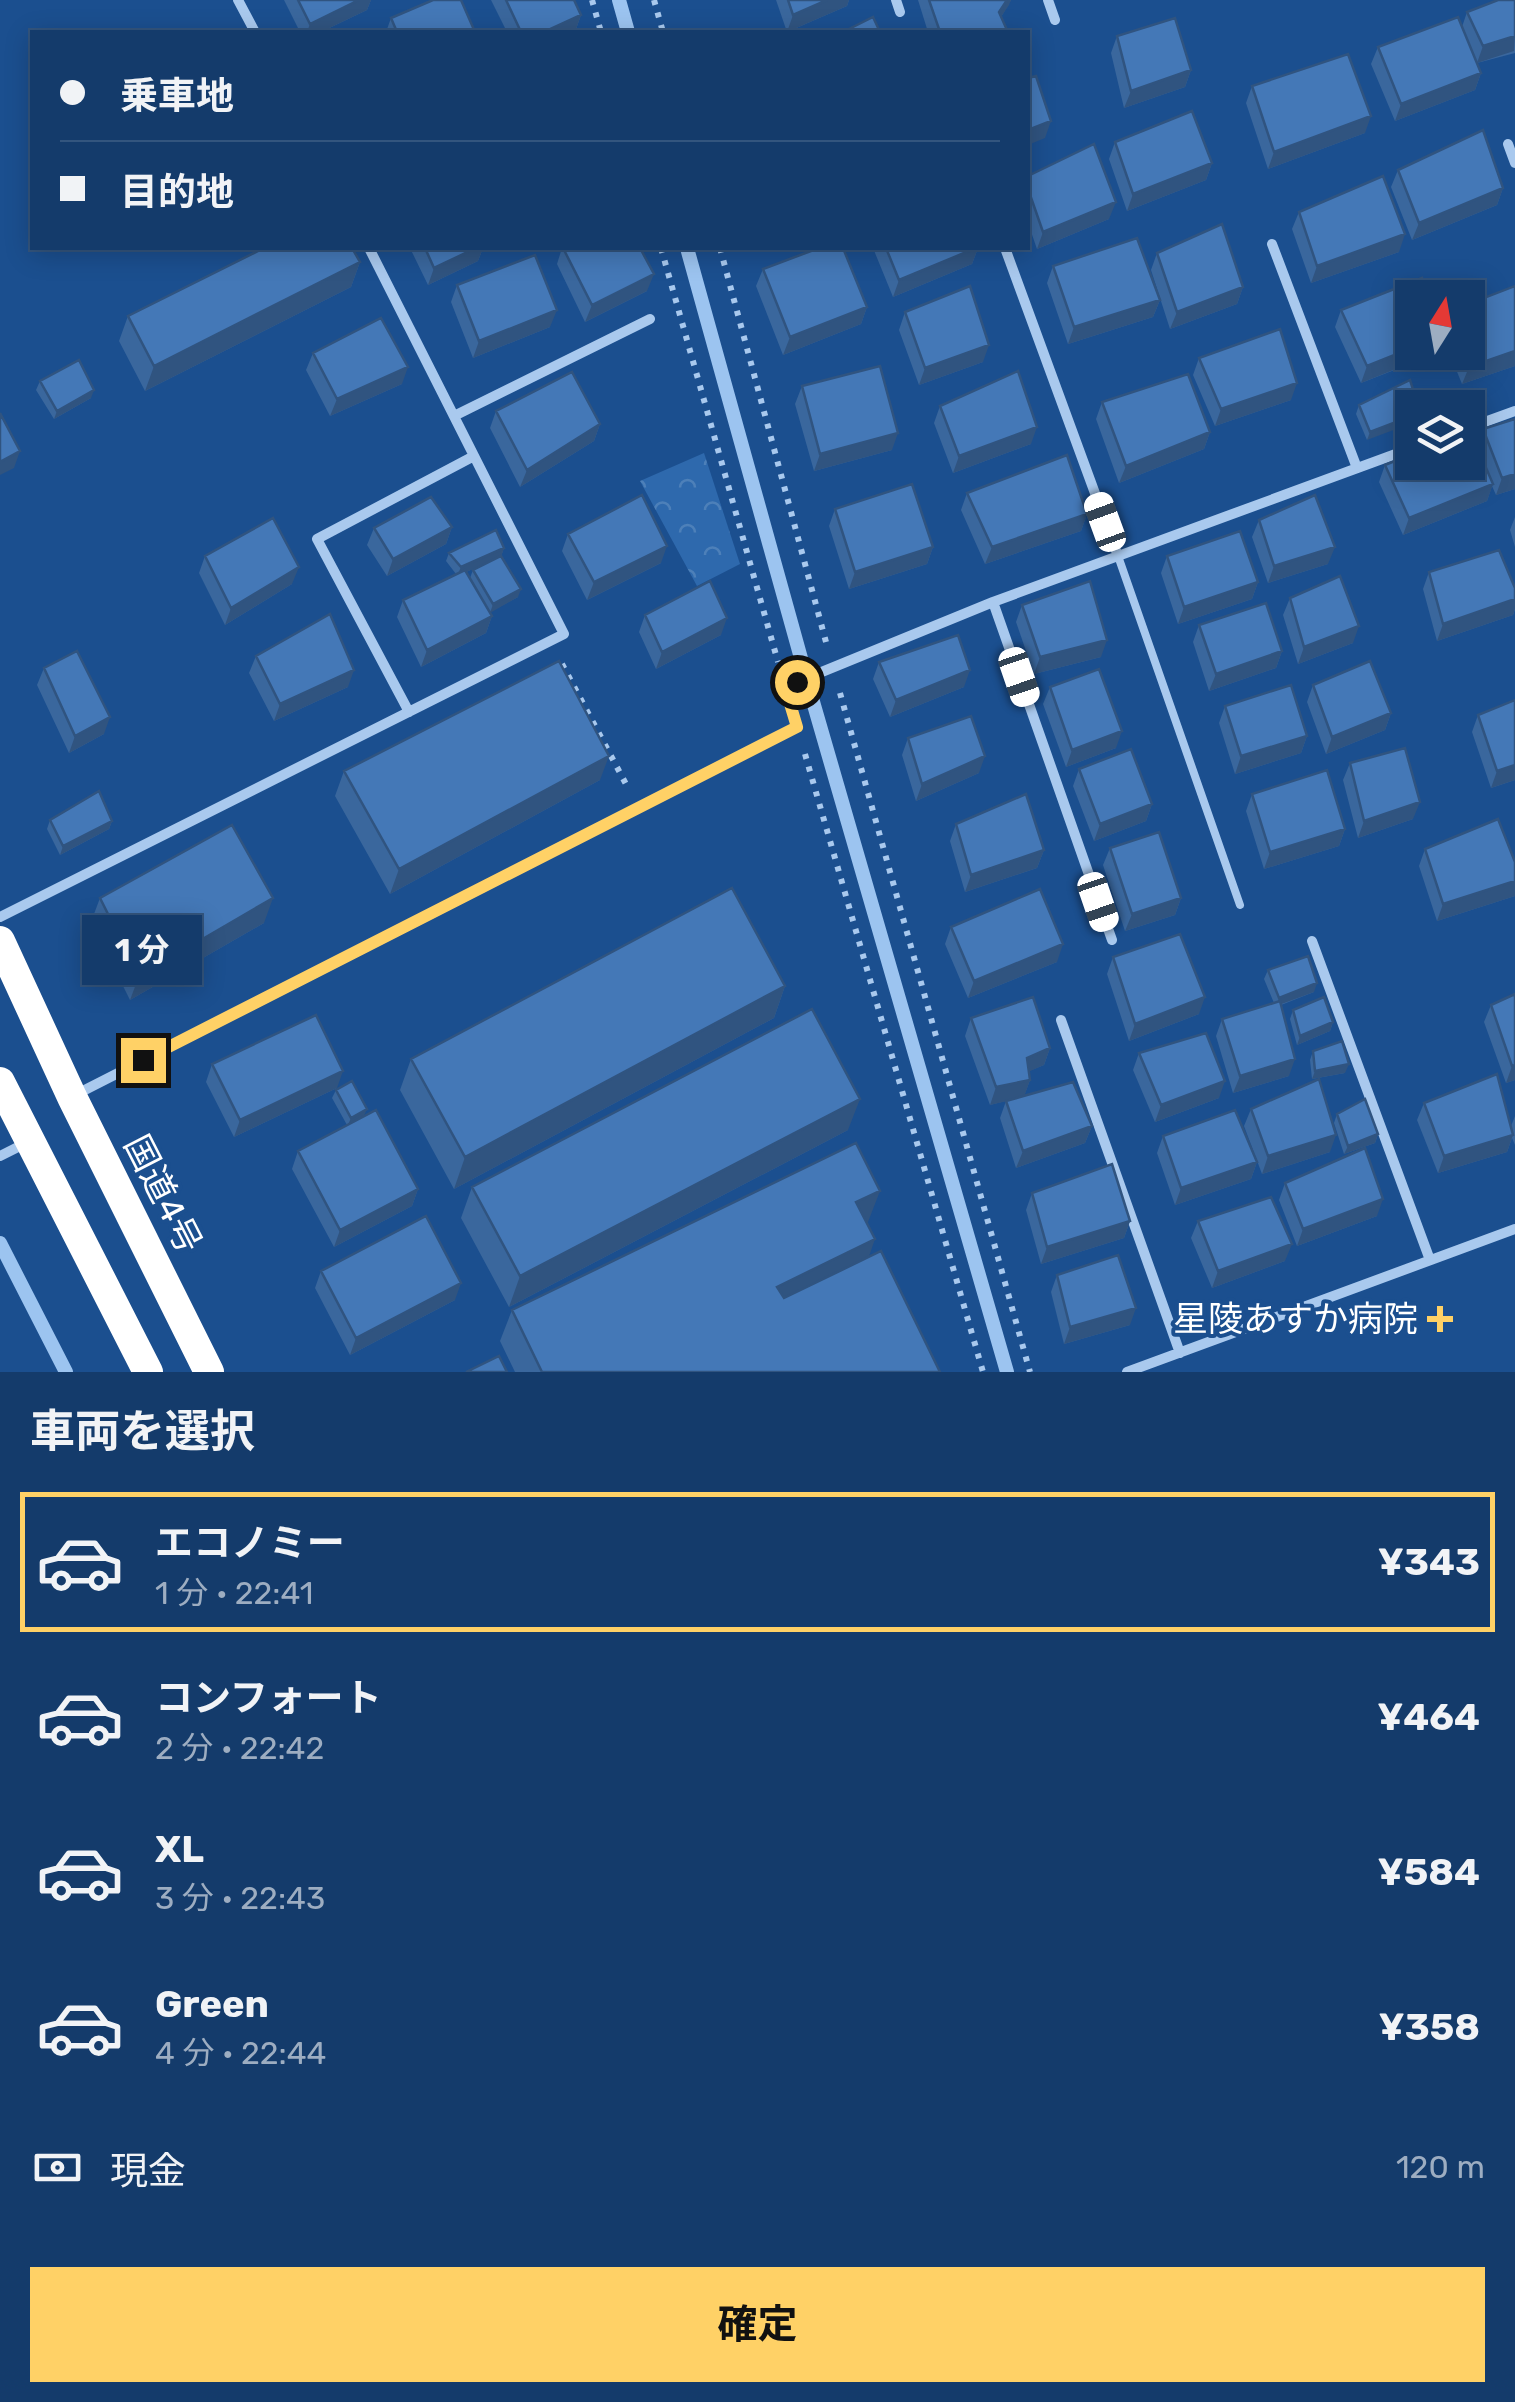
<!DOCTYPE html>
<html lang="ja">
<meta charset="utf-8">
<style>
body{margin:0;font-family:Rubik,"Noto Sans JP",sans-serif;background:#214673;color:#f1f3f6;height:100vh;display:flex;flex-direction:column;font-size:38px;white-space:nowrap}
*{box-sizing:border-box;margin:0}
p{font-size:32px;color:#9dadc1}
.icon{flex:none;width:55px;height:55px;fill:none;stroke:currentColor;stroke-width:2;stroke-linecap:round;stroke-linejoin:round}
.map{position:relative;height:1372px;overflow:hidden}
.sheet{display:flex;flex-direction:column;background:#143b6b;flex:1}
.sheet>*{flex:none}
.top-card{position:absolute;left:30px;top:30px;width:1000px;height:220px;border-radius:0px;box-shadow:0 5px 25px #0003,0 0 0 2px #33557e;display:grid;align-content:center;height:220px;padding:0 30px;background:#143b6b}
.needle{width:65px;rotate:11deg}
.fabs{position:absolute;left:1395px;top:280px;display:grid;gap:20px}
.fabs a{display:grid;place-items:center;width:90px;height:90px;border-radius:0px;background:#143b6b;box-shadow:0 5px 25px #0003,0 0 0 2px #33557e;font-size:50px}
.end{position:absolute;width:45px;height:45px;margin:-22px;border:12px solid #ffd166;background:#111;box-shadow:0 0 0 5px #111}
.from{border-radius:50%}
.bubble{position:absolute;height:70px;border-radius:0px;background:#143b6b;box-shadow:0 5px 25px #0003,0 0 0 2px #33557e;font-size:32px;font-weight:700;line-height:70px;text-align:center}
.car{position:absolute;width:30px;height:60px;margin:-30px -15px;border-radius:12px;box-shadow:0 0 8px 2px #0007;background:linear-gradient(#fff 24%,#345 0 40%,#fff 0 76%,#345 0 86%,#fff 0)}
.top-card b{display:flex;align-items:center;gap:35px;height:95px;font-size:38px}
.top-card b+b{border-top:2px solid #33557e}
.top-card i{width:25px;height:25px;background:#f1f3f6}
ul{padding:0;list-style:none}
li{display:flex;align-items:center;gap:30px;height:140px;margin:0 20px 15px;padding:0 10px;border:5px solid transparent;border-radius:0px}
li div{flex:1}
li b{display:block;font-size:38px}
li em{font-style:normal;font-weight:700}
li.on{border-color:#ffd166}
li>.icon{width:90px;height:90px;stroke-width:1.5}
h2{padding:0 30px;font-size:45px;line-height:120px}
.pay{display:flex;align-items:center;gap:25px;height:110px;padding:0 30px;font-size:38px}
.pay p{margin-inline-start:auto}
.action{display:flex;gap:20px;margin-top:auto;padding:20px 30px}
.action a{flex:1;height:115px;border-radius:0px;background:#ffd166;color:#111;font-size:40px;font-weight:700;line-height:115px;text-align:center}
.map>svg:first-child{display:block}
.park{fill:url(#park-crowns)}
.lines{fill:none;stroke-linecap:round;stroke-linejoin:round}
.stream{stroke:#9cc4f0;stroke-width:14}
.path{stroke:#a9c9ee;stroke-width:6;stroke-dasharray:5 8;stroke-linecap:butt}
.lane{stroke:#a9c9ee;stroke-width:8}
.street{stroke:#a9c9ee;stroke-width:10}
.highway{stroke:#fff;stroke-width:30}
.wall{fill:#3a679d;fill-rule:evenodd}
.shaded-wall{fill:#305480}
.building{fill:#4478b7;stroke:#305480;stroke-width:2.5}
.route{stroke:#ffd166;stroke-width:12}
.poi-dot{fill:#ffd166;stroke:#1b4f8f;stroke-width:4}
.labels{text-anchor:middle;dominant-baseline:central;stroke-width:8;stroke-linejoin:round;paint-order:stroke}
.street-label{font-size:35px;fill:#fff;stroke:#1b4f8f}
.poi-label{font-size:35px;fill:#fff;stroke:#1b4f8f;text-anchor:end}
</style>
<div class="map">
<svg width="1515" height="1372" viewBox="0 0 1515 1372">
<defs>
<pattern id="park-crowns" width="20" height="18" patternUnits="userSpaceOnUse" patternTransform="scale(2.5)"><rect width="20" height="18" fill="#2e69ad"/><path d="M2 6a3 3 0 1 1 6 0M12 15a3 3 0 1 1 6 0" fill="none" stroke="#4d80b9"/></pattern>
</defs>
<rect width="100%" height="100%" fill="#1b4f8f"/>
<path class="park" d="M704 453 740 564 697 586 640 481Z"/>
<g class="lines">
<path class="stream" d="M619 0 628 32
M687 248 814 705 1007 1372
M0 1243 66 1372"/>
<path class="path" d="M592 0 601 32
M654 0 663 32
M661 248 778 662
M720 248 826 642
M562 664 627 786
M840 693 1030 1372
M805 754 983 1372"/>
<path class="lane" d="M1118 556 1240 905"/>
<path class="street" d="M238 0 255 32
M896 0 900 12
M1048 0 1055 20
M1508 144 1515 163
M1272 244 1357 468
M1005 248 1118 556
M454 416 650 319
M1468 428 1515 411
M993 602 1112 940
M409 712 317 539 474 456
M0 917 564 634 369 248
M1312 941 1430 1260
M1061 1020 1180 1353
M75 1095 797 727 785 687 993 602 1412 448
M0 1156 26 1143
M1127 1372 1515 1229"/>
<path class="highway" d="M0 941 72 1097 209 1372
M0 1082 148 1372"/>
</g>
<path class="wall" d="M284 0H371L367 10 321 32H300Z
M491 0H574L581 15 575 32H507Z
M776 0H849L847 6 787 32Z
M918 0H1011L1001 17 1006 32H928Z
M1515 0V53L1477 63 1481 73 1475 90 1395 121 1371 64 1378 47 1462 27 1467 12Z
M391 18 475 32H386Z
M1117 36 1191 70 1185 87 1124 108 1111 53Z
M1252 86 1365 133 1268 169 1246 103Z
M1115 142 1212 163 1206 180 1127 211 1109 159Z
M1398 170 1503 188 1497 205 1412 240 1391 187Z
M1028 176 1109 219 1037 249 1028 223Z
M1299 212 1399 252 1311 283 1292 229Z
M410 248H483L478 261 428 285Z
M562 248 647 291 585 322 557 264Z
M873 248H978L972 264 893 297Z
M1157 253 1243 287 1237 304 1170 329 1151 270Z
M360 262 351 287 145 391 119 341 128 316Z
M1053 266 1160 300 1153 317 1068 344 1047 283Z
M763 269 867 307 861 324 783 355 756 286Z
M457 285 550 327 473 358 451 302Z
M1515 286V366L1462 384 1449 352H1468Z
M1341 310 1412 352 1438 353 1361 383 1335 327Z
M905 312 983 362 919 385 899 330Z
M313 353 402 384 330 416 306 370Z
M1199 358 1291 400 1215 426 1193 375Z
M1410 380 1367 440 1356 414 1359 405Z
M40 381 91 398 54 419 36 390Z
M802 386 892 450 814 471 795 404Z
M1102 402 1210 432 1204 449 1119 483 1096 419Z
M940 406 1031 444 953 473 934 423Z
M496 411 600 424 594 441 520 487 490 428Z
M1483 429 1515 489 1496 495 1492 486 1487 501 1403 535 1379 482 1385 465 1477 446Z
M967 493 1087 514 1081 531 985 564 961 510Z
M835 509 933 547 927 564 849 589 829 526Z
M1515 517V547L1510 530Z
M1259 520 1328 564 1268 583 1252 537Z
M452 527 446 544 387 576 367 545 374 528Z
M568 534 661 563 587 600 562 551Z
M504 548 501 556 518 597 490 612 492 616 486 633 421 667 397 617 403 600 456 574 446 561 449 553ZM490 561 473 570 470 578 466 572Z
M205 556 292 584 225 625 199 573Z
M1167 556 1258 582 1252 599 1178 624 1161 573Z
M1429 572 1515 588V609L1513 615 1437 641 1423 589Z
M1290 598 1353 643 1298 664 1283 615Z
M1022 605 1101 657 1034 674 1016 622Z
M645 615 721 635 656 669 639 632Z
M1199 625 1282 651 1276 668 1209 691 1193 642Z
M256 656 348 687 274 721 249 673Z
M879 662 964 687 890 717 873 679Z
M44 668 104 734 69 753 37 685Z
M1313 685 1391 713 1385 730 1326 754 1307 702Z
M1050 687 1116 748 1066 767 1043 704Z
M1225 706 1307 736 1301 753 1235 774 1219 723Z
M1478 715 1515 780 1491 788 1472 732Z
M908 738 979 773 916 801 902 755Z
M1350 763 1413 819 1358 838 1343 780Z
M1079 769 1152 804 1146 821 1094 841 1073 786Z
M344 771 600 780 390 894 335 796Z
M1252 794 1345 829 1339 846 1264 869 1246 811Z
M50 820 112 821 109 829 60 855 47 829Z
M956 824 1044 850 1037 868 965 892 950 841Z
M1110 848 1181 898 1175 915 1125 931 1103 865Z
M1425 849 1515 862V896L1437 921 1419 866Z
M100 898 264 923 130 1000 91 922Z
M951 927 1057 962 968 998 945 944Z
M1113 957 1199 1014 1129 1041 1107 974Z
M1268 970 1314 992 1281 1005 1289 1076 1233 1093 1216 1036 1222 1019 1274 1003 1264 979Z
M785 986 774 1018 454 1189 400 1090 411 1059Z
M1515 994V1080L1506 1083 1484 1022 1491 1005Z
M1293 1010 1333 1022 1330 1031 1297 1045 1290 1019Z
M971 1018 1050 1048 1044 1065 1029 1071 1030 1080 1024 1096 1092 1126 1085 1143 1016 1168 1000 1118 1006 1101 1013 1099 990 1105 965 1036Z
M1313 1051 1345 1073 1312 1079 1310 1060Z
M1139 1053 1219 1098 1155 1122 1133 1070Z
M212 1064 337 1088 234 1137 206 1082Z
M336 1090 364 1116 418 1189 412 1206 334 1247 292 1169 298 1151 347 1125 332 1098Z
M1424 1103 1511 1126 1515 1116V1145L1512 1138 1507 1152 1438 1173 1417 1120Z
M1251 1109 1330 1152 1262 1174 1244 1126Z
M1337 1114 1378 1134 1375 1143 1344 1154 1334 1123Z
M848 1130 509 1307 461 1218 472 1187Z
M1163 1136 1257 1162 1251 1179 1175 1205 1157 1153Z
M1285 1183 1377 1216 1297 1246 1279 1200Z
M1032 1193 1130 1221 1124 1238 1041 1264 1026 1210Z
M1198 1221 1285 1261 1212 1288 1191 1238Z
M868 1222 867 1223 868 1257 940 1372H515L500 1341 512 1310Z
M321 1271 455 1300 350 1355 315 1288Z
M1057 1275 1130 1325 1064 1344 1051 1292Z"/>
<path class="shaded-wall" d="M359 0H371L367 10 321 32H307L310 24Z
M827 0H849L847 6 787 32 793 15Z
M1007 0H1011L1009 5 993 29 999 12Z
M581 15 575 32H544Z
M1515 36 1514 51 1477 63 1483 46Z
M1191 70 1185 87 1124 108 1131 91Z
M1481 73 1475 90 1395 121 1401 104Z
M1371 116 1365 133 1268 169 1274 152Z
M1051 121 1045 138 1028 145V130Z
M1212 163 1206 180 1127 211 1133 194Z
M1503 188 1497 205 1412 240 1419 223Z
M1116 202 1109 219 1037 249 1043 232Z
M1405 234 1399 252 1311 283 1317 266Z
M476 248H483L478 261 428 285 434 268Z
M976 248H978L972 264 893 297 899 280Z
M360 262 351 287 145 391 154 366Z
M654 274 647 291 585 322 592 305Z
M1243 287 1237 304 1170 329 1177 312Z
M1160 300 1153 317 1068 344 1074 327Z
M867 307 861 324 783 355 790 337Z
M557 310 550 327 473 358 479 341Z
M989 345 983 362 919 385 925 368Z
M1412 348V352H1438L1361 383 1367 366Z
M1515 351V366L1462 384 1469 367Z
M408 367 402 384 330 416 337 399Z
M1297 383 1291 400 1215 426 1221 409Z
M94 390 91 398 54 419 57 411Z
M1412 416V423L1367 440 1370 432Z
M600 424 594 441 520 487 527 470Z
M1037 427 1031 444 953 473 959 456Z
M1210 432 1204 449 1119 483 1126 466Z
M898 433 892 450 814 471 820 454Z
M20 451 14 468 0 475V462Z
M1515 474V489L1496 495 1502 478Z
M1493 484 1487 501 1403 535 1409 518Z
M1087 514 1081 531 985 564 992 547Z
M452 527 446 544 387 576 393 559Z
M667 546 661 563 587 600 594 582Z
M933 547 927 564 849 589 855 572Z
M1335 547 1328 564 1268 583 1274 566Z
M504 548 501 557 457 576 461 567Z
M299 567 292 584 225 625 231 608Z
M1258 582 1252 599 1178 624 1184 607Z
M521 589 518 597 490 613 493 604Z
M1515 599V609L1513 615 1437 641 1443 624Z
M492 616 486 633 421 667 427 650Z
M727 618 721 635 656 669 662 652Z
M1359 626 1353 643 1298 664 1304 647Z
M1107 640 1101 657 1034 674 1040 657Z
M1282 651 1276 668 1209 691 1216 674Z
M354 670 348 687 274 721 280 704Z
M970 670 964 687 890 717 896 700Z
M1391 713 1385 730 1326 754 1332 737Z
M110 717 104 734 69 753 75 736Z
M1122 731 1116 748 1066 767 1072 750Z
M1307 736 1301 753 1235 774 1241 756Z
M609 756 600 780 390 894 399 869Z
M985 756 979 773 916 801 922 784Z
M1515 765V780L1491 788 1497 771Z
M1420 802 1413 819 1358 838 1364 821Z
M1152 804 1146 821 1094 841 1100 824Z
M112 821 109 829 60 855 63 846Z
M1345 829 1339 846 1264 869 1270 852Z
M1044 850 1037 868 965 892 971 875Z
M1515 881V896L1437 921 1443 904Z
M273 898 264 923 130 1000 139 976Z
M1181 898 1175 915 1125 931 1132 914Z
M1063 944 1057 962 968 998 974 981Z
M1317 983 1314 992 1276 1006 1279 998Z
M785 986 774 1018 454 1189 465 1157Z
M1205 997 1199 1014 1129 1041 1135 1024Z
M1333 1022 1330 1031 1297 1045 1300 1036Z
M1050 1048 1044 1065 1021 1075 1027 1058Z
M1295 1059 1289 1076 1233 1093 1240 1076Z
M1349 1064 1345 1073 1312 1079 1315 1071Z
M1515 1065V1080L1506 1083 1512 1066Z
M343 1071 337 1088 234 1137 240 1120Z
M1030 1080 1024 1097 990 1105 996 1087Z
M1225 1081 1219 1098 1155 1122 1161 1105Z
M860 1099 848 1130 509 1307 520 1276Z
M367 1109 363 1118 347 1127 351 1118Z
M1092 1126 1085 1143 1016 1168 1023 1151Z
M1378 1134 1375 1143 1344 1154 1348 1146Z
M1336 1135 1330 1152 1262 1174 1268 1156Z
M1513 1135 1507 1152 1438 1173 1444 1156Z
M1257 1162 1251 1179 1175 1205 1181 1188Z
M418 1189 412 1206 334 1247 340 1230Z
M880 1191 868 1222 845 1233 856 1202Z
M1383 1199 1377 1216 1297 1246 1303 1229Z
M1130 1221 1124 1238 1041 1264 1047 1247Z
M875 1239 864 1271 766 1318 777 1287Z
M1292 1244 1285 1261 1212 1288 1218 1271Z
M461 1283 455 1300 350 1355 356 1338Z
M1136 1308 1130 1325 1064 1344 1070 1327Z"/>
<path class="building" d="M298 0H359L310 24Z
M433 0H461L475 32H397L391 18Z
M506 0H574L581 15 544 32H521Z
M788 0H827L793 15Z
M929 0H1007L999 12 1007 30 1000 32H940Z
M1498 0H1515V36L1483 46 1467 12Z
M873 17 880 32H843Z
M1458 17 1481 73 1401 104 1378 47Z
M1175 18 1191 70 1131 91 1117 36Z
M1348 54 1371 116 1274 152 1252 86Z
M1036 76 1051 121 1028 130V78Z
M1192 111 1212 163 1133 194 1115 142Z
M1483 130 1503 188 1419 223 1398 170Z
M1094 144 1116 202 1043 232 1028 189V176Z
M1383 176 1405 234 1317 266 1299 212Z
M1222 224 1243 287 1177 312 1157 253Z
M1137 238 1160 300 1074 327 1053 266Z
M264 248H352L360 262 154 366 128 316Z
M425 248H476L434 268Z
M563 248H640L654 274 592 305Z
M819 248H843L867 307 790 337 763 269Z
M886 248H976L899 280Z
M535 255 557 310 479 341 457 285Z
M1422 278 1429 298H1412V348L1367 366 1341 310Z
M970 286 989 345 925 368 905 312Z
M1515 286V351L1469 367 1463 352H1468V304Z
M381 318 408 367 337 399 313 353Z
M1280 329 1297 383 1221 409 1199 358Z
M79 360 94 390 57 411 40 381Z
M880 366 898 433 820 454 802 386Z
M1018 371 1037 427 959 456 940 406Z
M572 372 600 424 527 470 496 411Z
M1188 374 1210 432 1126 466 1102 402Z
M1410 380 1419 408H1412V416L1370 432 1359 405Z
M0 413 20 451 0 462Z
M1515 419V474L1502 478 1483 429Z
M1471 433 1493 484 1409 518 1385 465 1412 454V462H1468V434Z
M1067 455 1087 514 992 547 967 493Z
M912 484 933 547 855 572 835 509Z
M642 495 667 546 594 582 568 534Z
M1315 495 1335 547 1274 566 1259 520Z
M431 497 452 527 393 559 374 528Z
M273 518 299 567 231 608 205 556Z
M496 530 504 548 461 567 449 553Z
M1240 531 1258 582 1184 607 1167 556Z
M1499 550 1515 588V599L1443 624 1429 572Z
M501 556 521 589 493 604 473 570Z
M465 570 492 616 427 650 403 600Z
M1340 576 1359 626 1304 647 1290 598Z
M710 581 727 618 662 652 645 615Z
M1090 581 1107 640 1040 657 1022 605Z
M1266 603 1282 651 1216 674 1199 625Z
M330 614 354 670 280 704 256 656Z
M958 635 970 670 896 700 879 662Z
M77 651 110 717 75 736 44 668Z
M559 661 609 756 399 869 344 771Z
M1370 661 1391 713 1332 737 1313 685Z
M1099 669 1122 731 1072 750 1050 687Z
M1291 685 1307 736 1241 756 1225 706Z
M1515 700V765L1497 771 1478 715Z
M971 716 985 756 922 784 908 738Z
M1405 748 1420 802 1364 821 1350 763Z
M1131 749 1152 804 1100 824 1079 769Z
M1327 770 1345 829 1270 852 1252 794Z
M99 791 112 821 63 846 50 820Z
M1026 794 1044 850 971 875 956 824Z
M1498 819 1515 862V881L1443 904 1425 849Z
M232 825 273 898 139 976 100 898Z
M1159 832 1181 898 1132 914 1110 848Z
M732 888 785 986 465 1157 411 1059Z
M1040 889 1063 944 974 981 951 927Z
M1180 934 1205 997 1135 1024 1113 957Z
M1308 956 1317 983 1279 998 1268 970Z
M1515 994V1065L1512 1066 1491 1005Z
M1033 997 1050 1048 1027 1058 1030 1080 996 1087 971 1018Z
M1324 997 1333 1022 1300 1036 1293 1010Z
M1280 1001 1295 1059 1240 1076 1222 1019Z
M812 1009 860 1099 520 1276 472 1187Z
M316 1015 343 1071 240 1120 212 1064Z
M1206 1033 1225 1081 1161 1105 1139 1053Z
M1342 1041 1349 1064 1315 1071 1313 1051Z
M1497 1074 1513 1135 1444 1156 1424 1103Z
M1319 1079 1336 1135 1268 1156 1251 1109Z
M352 1081 367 1109 351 1118 336 1090Z
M1073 1082 1092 1126 1023 1151 1006 1101Z
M1365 1099 1378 1134 1348 1146 1337 1114Z
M376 1110 418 1189 340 1230 298 1151Z
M1235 1110 1257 1162 1181 1188 1163 1136Z
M856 1143 880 1191 856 1202 875 1239 777 1287 784 1298 881 1251 940 1372H542L512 1310Z
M1365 1148 1383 1199 1303 1229 1285 1183Z
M1112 1164 1130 1221 1047 1247 1032 1193Z
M1271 1197 1292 1244 1218 1271 1198 1221Z
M426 1216 461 1283 356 1338 321 1271Z
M1118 1255 1136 1308 1070 1327 1057 1275Z
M499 1356 507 1372H466Z"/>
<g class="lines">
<path class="route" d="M143 1060 797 727 785 687 797 682"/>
</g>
<path class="poi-dot" d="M1435 1304h10v10h10v10h-10v10h-10v-10h-10v-10h10z"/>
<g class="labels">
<g class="street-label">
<text transform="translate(163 1194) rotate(63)">国道4号</text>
</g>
<g class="poi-label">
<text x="1418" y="1319">星陵あすか病院</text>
</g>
</g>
</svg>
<div class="fabs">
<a><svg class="needle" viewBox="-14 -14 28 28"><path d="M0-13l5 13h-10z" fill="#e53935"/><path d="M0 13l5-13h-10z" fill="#9dadc1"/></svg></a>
<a><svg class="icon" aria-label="layers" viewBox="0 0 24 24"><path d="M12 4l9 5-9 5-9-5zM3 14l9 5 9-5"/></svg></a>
</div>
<i class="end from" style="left:797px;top:682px"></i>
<i class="end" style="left:143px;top:1060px"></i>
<div class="bubble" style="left:82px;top:915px;width:120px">1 分</div>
<i class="car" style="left:1105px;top:522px;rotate:340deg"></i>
<i class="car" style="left:1019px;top:677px;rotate:161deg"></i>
<i class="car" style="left:1098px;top:902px;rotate:161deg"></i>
<div class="top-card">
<b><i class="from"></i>乗車地</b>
<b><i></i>目的地</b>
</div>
</div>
<section class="sheet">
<h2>車両を選択</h2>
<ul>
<li class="on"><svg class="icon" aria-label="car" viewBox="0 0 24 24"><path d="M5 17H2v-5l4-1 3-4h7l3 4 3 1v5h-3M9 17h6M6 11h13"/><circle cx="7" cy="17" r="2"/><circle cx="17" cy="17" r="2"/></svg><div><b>エコノミー</b><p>1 分 · 22:41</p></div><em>¥343</em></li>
<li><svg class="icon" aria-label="car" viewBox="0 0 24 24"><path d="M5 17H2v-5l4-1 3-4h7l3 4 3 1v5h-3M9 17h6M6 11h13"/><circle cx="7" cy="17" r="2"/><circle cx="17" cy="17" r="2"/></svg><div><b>コンフォート</b><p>2 分 · 22:42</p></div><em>¥464</em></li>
<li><svg class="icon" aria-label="car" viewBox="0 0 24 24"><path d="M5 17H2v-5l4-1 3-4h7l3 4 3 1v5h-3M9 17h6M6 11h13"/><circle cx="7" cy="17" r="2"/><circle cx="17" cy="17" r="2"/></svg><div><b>XL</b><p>3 分 · 22:43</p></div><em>¥584</em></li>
<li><svg class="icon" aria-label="car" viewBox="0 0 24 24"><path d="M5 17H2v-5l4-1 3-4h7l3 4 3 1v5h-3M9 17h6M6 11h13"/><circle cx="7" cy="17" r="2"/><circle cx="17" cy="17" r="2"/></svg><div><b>Green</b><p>4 分 · 22:44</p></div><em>¥358</em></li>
</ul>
<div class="pay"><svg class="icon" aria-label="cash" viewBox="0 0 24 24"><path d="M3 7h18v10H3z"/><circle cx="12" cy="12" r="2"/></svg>現金<p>120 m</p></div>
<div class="action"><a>確定</a></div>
</section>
